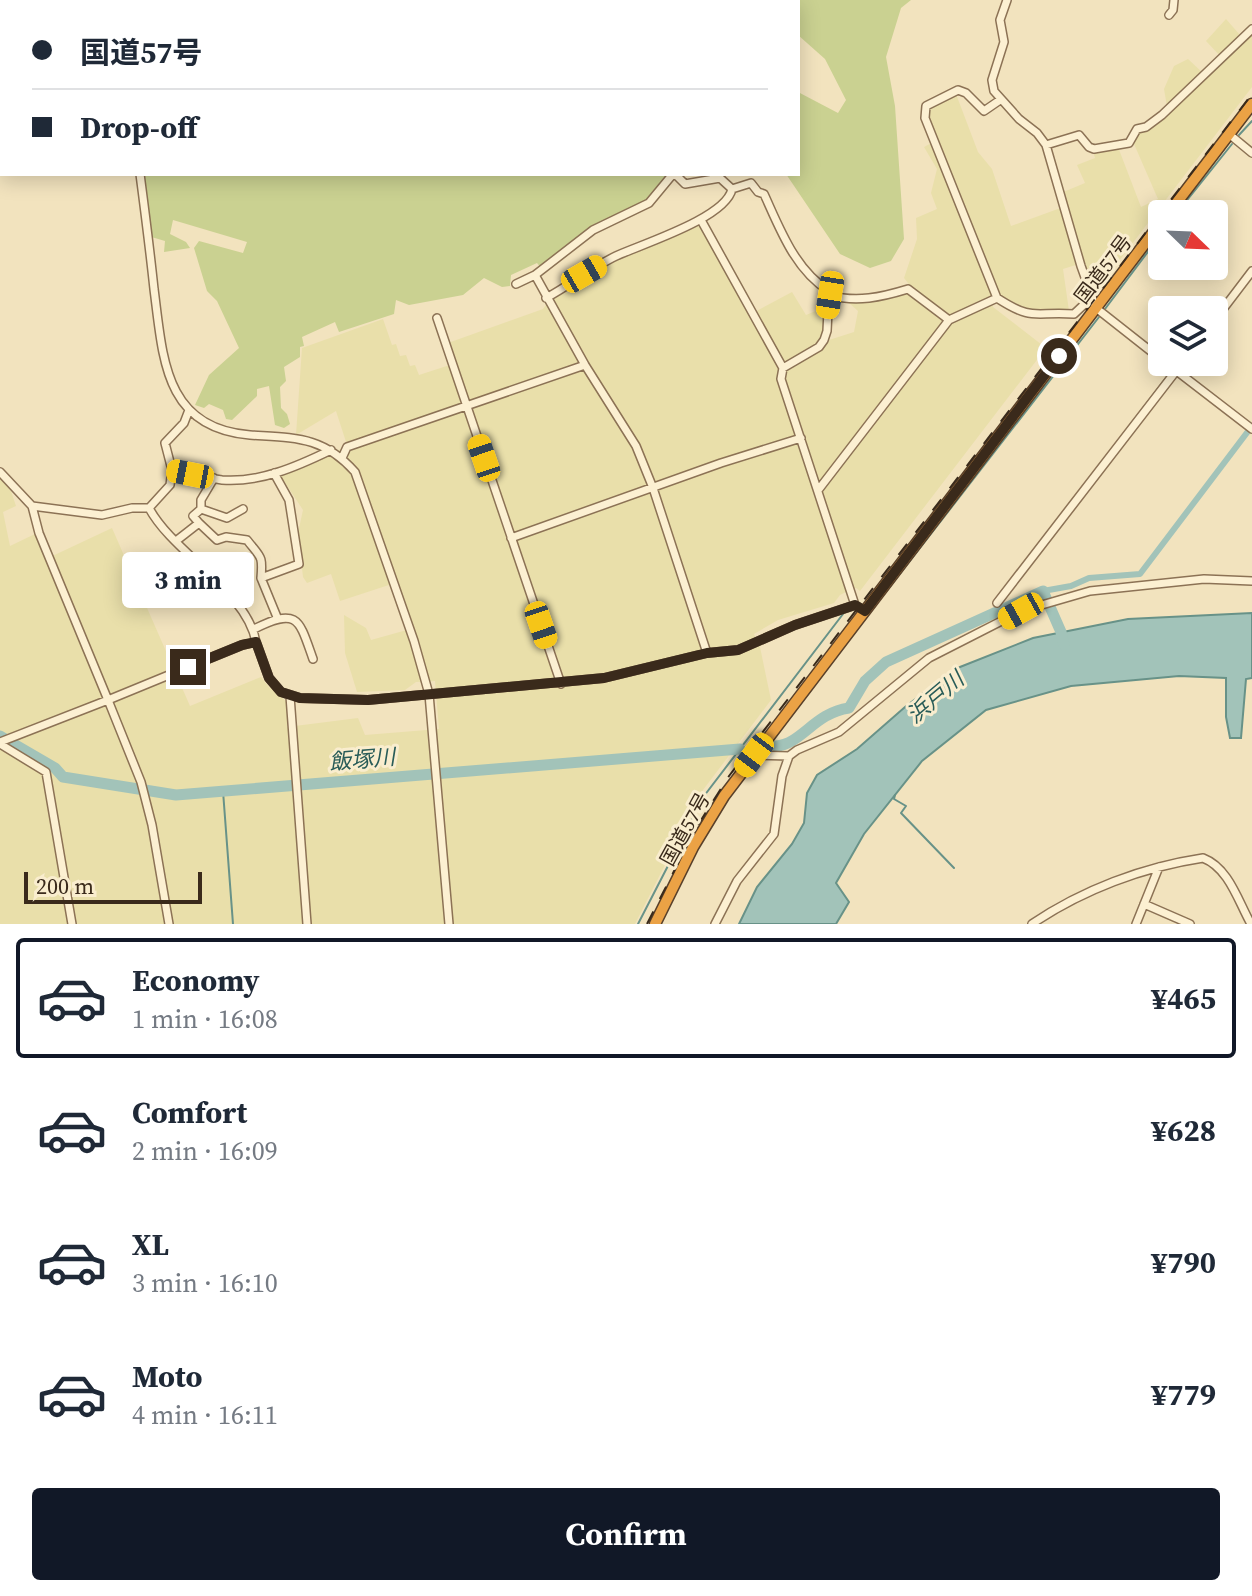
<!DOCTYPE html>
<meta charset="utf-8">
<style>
body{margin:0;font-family:"Source Serif 4","Noto Sans JP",serif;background:#f2f2f3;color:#1f2937;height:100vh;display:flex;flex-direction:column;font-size:30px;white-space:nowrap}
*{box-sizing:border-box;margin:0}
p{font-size:26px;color:#747a83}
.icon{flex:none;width:44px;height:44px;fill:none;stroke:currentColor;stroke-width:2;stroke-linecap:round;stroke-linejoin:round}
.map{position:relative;height:924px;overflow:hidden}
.drawer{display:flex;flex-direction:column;background:#fff;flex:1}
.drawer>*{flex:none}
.top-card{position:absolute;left:0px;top:0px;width:800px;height:176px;box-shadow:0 4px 20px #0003;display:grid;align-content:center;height:176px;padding:0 32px;background:#fff}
.needle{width:52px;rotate:113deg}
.fabs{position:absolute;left:1148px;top:200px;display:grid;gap:16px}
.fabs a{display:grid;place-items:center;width:80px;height:80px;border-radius:8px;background:#fff;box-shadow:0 4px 20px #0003;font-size:40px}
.scale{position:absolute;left:24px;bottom:20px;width:178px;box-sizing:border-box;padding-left:8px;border:4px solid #3a2a1b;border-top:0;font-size:22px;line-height:28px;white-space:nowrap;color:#3a2a1b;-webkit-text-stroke:6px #f9edce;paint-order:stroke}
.end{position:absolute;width:36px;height:36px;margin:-18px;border:10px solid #3a2a1b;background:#fff;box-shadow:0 0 0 4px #fff}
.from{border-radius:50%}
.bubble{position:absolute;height:56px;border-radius:8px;background:#fff;box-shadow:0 4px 20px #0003;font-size:26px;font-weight:700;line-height:56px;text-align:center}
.car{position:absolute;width:24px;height:48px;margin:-24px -12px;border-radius:10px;box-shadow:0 0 6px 2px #0007;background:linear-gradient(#f5c518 24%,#345 0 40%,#f5c518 0 76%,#345 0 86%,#f5c518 0)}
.top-card b{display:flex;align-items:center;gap:28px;height:76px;font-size:30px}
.top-card b+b{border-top:2px solid #e0e1e3}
.top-card i{width:20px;height:20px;background:#1f2937}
ul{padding:14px 0 0;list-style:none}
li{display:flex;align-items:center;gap:24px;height:120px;margin:0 16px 12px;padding:0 16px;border:4px solid transparent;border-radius:8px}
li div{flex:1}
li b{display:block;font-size:30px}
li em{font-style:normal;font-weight:700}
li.selected{border-color:#111827}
li>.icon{width:72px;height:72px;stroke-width:1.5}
.button{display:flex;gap:16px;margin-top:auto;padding:16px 32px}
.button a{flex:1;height:92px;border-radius:8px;background:#111827;color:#fff;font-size:32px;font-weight:700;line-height:92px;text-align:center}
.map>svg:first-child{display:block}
.farmland{fill:#e9dfaa}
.green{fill:#cad191}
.water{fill:#a2c3b9;stroke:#689288;stroke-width:2}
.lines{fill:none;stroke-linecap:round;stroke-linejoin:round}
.stream{stroke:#689288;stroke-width:2}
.canal{stroke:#a2c3b9;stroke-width:6}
.river{stroke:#a2c3b9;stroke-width:11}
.minor-casing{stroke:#8c7255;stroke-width:10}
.highway-casing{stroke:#59402a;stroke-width:13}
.minor{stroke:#fcf0d2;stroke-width:7}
.highway{stroke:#eba245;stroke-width:10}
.rail{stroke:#3a2a1b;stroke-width:2;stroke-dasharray:14 14;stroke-linecap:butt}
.route{stroke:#3a2a1b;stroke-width:10}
.labels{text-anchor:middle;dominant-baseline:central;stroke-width:6;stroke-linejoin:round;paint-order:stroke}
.street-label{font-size:20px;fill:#3a2a1b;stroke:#f9edce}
.water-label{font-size:22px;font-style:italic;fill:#295c58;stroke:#f9edce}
</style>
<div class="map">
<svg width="1252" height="924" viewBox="0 0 1252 924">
<rect width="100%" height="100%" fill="#f2e3be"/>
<path class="farmland" d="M1226 19 1240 35 1252 25V87L1093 295 1082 263 1063 269 1069 311 1033 312 1021 309 999 294 989 298 993 307 1046 348 860 591 856 588 850 590 840 595 834 603 778 620 754 634 760 647 771 700 703 790 635 924H0V477L11 491 16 506 3 512 10 546 37 533 46 559 112 528 190 706 261 677 269 687 287 702V727L358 718 365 735 439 729 435 681 416 682 405 690 357 692 345 653 344 615 366 628 371 640 414 628 398 582 340 601 331 574 307 583 303 577 298 533 303 510 280 475 329 456 347 445 336 411 296 435 302 348 383 319 392 345 396 344 400 356 406 355 410 366 415 365 419 375 456 363 448 343 543 309 550 299 611 261 701 222 751 314 792 292 806 315 825 307 824 338 829 340 854 332 858 311 847 301 912 288 904 278 917 239 916 218 937 209 931 193 937 169 924 147 937 140 928 118V106L956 94 978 152 992 169 1011 226 1066 206 1061 193 1085 183 1077 165 1095 158 1093 151 1118 147 1141 207 1158 199 1134 144 1138 131 1149 129 1168 112 1164 89 1174 66 1188 59 1204 74 1223 59 1206 41Z"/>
<path class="green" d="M756 0H911L901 8 886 57 895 106 904 239 891 261 870 268 840 254 786 174H798V92L838 113 846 100 825 59 798 35V2Z
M140 174H670L647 202 592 229 541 268 537 263 511 275 510 286 502 287 484 278 463 295 409 305 396 300 394 314 339 332 335 322 302 337 304 346 300 347V357L284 367 286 381 280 387 281 408 287 414 290 424 284 428 275 425 269 386 257 389V396L232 420 226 419 223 410 209 404 204 408 195 405 209 375 239 348 217 301 207 291 194 248 199 241 243 253 247 242 173 220 170 234 186 242 190 248 164 252 165 241 148 236Z"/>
<path class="water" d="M1252 613V678L1246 679 1241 738H1230L1226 717V678L1179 676 1071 686 986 710 922 761 864 834 836 883 849 902 836 924H739L757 887 792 844 804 823 807 793 817 775 857 749 905 707 955 669 1033 638 1128 619Z"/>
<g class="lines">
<path class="stream" d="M1239 135 1252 121
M1176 214 1232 144
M1105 309 1162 233
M1121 437 1178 362
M885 593 1099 317
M223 791 233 924
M895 795 894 799 906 806 901 813 954 868
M638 924 704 796 843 614"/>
<path class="canal" d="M1043 591 1071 586 1089 578 1140 574 1252 426"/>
<path class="river" d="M34 2 36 0
M0 736 55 768 63 777 176 795 740 749
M776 746C802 744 814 713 849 708L865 681 886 662 1043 591 1061 632 1064 645"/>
<g class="minor-casing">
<path id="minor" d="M405 0 406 2
M1007 0 1000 20 1004 42 992 80 994 91 1019 119 1037 133 1046 145 1081 266 1096 308 1162 360
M42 2 44 0
M608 2 616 0
M1169 15 1173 10 1174 0
M0 33 2 32
M1000 100 984 111 966 93 958 90 926 106 925 118 997 298C1034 322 1034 311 1074 314L1091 298
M0 124 2 121
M1229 134 1252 153
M1046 145 1079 135 1089 147 1094 149 1129 143 1137 129 1146 127 1162 115 1252 29
M140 174C145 212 150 251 154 289 163 358 164 428 250 435 295 438 323 436 355 472L414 641 429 694 449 924
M675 174 685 184 720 178 732 189
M701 220 783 368 781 379 855 605 865 611
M535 275 593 230 649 203 673 174
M516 284 535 275 585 365 636 446 653 488 707 653
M830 295C856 303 882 297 908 289L949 320
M546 298C570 285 591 268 616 256 642 244 726 218 732 189L751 183 758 192 764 194C780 229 795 270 829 291L827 331 824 340 819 347 783 368
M437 318 561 684
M1214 321 1252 271
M1165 362 1252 429
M342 458 347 447 585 365
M172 470C189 473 206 478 222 480 260 483 298 466 331 450
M0 472 32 506 39 533 108 700 0 742
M274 473 289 500 299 564 261 578 277 617
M214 478 201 500V509L227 518 243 509
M819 489 949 320 997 298
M32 506 102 515 132 508H149L170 485 172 470 165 443 184 423 189 410
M149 508C173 553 247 591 256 642
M199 523 217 540 226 537 247 540C261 558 263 555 261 578
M511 538 721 463 801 438
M176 541 199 523 193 516 201 509
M164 603 219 582
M997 603 1183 362
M254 629C298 607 299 619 313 659
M290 696 307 924
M0 744 46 772 72 924
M755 755 789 756
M1144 904 1190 924
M169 924 152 825 141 782 108 700 242 645 256 642 269 678 281 692 300 698 368 700 604 678 707 653 738 650 795 625 855 605
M715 924 737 881 774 834 782 776 789 756 797 750 839 732 929 658 1021 611 1090 591 1204 579 1252 581
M1032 924C1082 890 1143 867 1203 858 1229 868 1238 901 1251 924
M1136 924 1159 867"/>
</g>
<g class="highway-casing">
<path id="highway" d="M1168 214 1252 104
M655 924 693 847 724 796 1162 221"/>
</g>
<use href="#minor" class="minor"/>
<use href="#highway" class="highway"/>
<path class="rail" d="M647 924 696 828 729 776 1252 94"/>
</g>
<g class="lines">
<path class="route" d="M188 667 242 645 256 642 269 678 281 692 300 698 368 700 604 678 707 653 738 650 795 625 855 605 865 611 1059 356"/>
</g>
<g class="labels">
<g class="street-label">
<text transform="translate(1103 269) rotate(-53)">国道57号</text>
<text transform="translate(685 829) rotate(-61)">国道57号</text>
</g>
<g class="water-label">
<text transform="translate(935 697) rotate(-40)">浜戸川</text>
<text transform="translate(362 759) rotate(-5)">飯塚川</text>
</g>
</g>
</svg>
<div class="fabs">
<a><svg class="needle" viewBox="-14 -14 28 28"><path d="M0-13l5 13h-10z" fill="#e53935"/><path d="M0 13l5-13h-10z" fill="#747a83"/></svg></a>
<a><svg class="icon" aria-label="layers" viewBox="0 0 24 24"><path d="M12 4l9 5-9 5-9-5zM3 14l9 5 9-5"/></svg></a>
</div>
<div class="scale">200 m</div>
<i class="end from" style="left:1059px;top:356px"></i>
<i class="end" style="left:188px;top:667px"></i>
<div class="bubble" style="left:122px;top:552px;width:132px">3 min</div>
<i class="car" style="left:584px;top:274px;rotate:60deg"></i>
<i class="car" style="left:830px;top:295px;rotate:189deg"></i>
<i class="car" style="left:484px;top:458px;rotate:341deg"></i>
<i class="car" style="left:190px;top:474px;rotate:281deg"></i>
<i class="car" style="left:1021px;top:611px;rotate:241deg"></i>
<i class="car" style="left:541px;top:625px;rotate:161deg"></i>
<i class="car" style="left:754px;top:755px;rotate:217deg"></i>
<div class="top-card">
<b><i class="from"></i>国道57号</b>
<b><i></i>Drop-off</b>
</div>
</div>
<section class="drawer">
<ul>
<li class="selected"><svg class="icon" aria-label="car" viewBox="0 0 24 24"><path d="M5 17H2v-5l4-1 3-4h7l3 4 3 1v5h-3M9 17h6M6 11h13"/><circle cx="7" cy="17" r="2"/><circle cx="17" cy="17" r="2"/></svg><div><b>Economy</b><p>1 min · 16:08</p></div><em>¥465</em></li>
<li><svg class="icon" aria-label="car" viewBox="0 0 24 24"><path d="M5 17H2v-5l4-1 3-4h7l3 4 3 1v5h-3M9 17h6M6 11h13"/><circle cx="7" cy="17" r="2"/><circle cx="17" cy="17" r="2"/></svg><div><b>Comfort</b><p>2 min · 16:09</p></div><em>¥628</em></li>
<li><svg class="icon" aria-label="car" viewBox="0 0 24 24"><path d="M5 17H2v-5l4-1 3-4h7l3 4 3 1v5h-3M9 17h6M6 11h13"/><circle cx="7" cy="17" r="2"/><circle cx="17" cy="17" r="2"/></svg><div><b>XL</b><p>3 min · 16:10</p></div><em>¥790</em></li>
<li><svg class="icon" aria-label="car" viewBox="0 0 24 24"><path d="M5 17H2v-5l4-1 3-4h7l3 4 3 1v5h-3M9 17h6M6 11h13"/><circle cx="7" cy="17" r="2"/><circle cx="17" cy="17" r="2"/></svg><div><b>Moto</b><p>4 min · 16:11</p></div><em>¥779</em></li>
</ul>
<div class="button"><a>Confirm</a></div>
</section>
